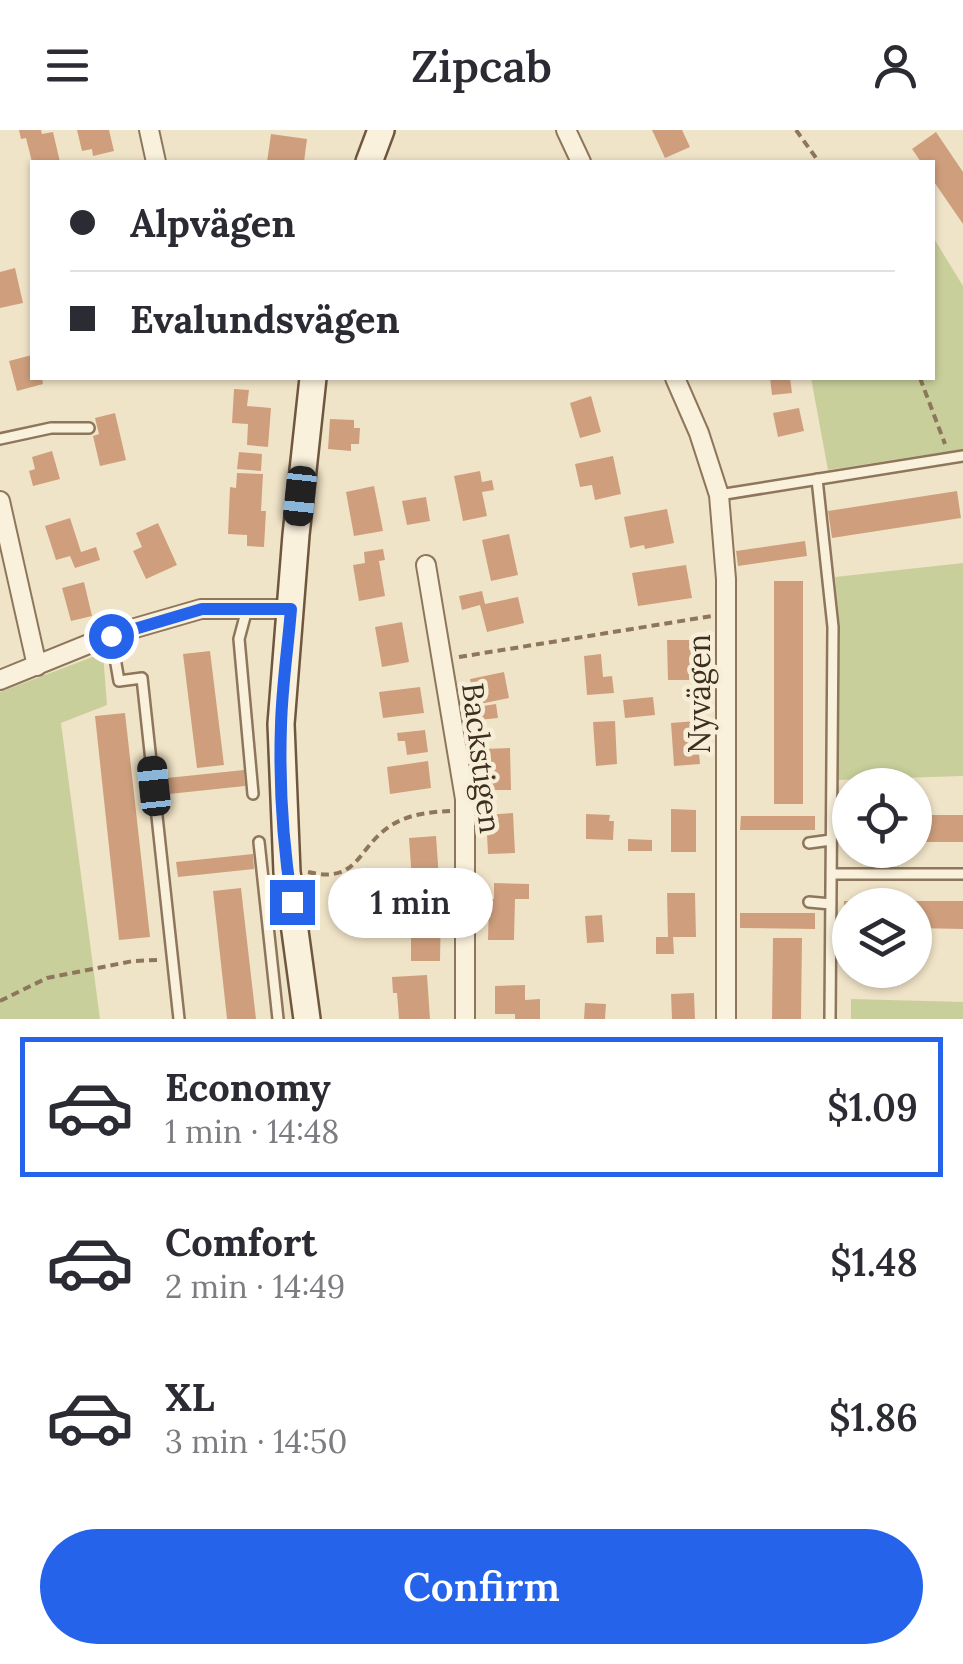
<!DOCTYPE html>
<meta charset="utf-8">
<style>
body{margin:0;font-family:Lora,serif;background:#f2f2f3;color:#2b2b33;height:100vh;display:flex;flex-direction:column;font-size:38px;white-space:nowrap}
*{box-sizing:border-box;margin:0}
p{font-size:32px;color:#7c7c81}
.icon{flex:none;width:55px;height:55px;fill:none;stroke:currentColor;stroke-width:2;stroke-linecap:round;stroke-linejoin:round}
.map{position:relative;height:889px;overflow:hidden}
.side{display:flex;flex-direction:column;background:#fff;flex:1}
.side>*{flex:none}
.top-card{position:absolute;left:30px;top:30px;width:905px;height:220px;border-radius:0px;box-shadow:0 2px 8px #0004;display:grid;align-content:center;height:220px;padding:0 40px;background:#fff}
.buttons{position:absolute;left:832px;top:638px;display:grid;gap:20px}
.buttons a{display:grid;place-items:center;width:100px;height:100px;border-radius:50%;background:#fff;box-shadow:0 2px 8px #0004;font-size:50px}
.end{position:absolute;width:45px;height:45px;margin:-22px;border:12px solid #2563eb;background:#fff;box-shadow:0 0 0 5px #fff}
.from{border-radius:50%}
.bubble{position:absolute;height:70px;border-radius:35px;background:#fff;box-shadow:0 2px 8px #0004;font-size:32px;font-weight:600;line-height:70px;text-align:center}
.car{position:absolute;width:30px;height:60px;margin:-30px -15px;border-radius:12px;box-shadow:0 0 8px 2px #0007;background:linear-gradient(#222 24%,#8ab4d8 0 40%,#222 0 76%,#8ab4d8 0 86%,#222 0)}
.top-card b{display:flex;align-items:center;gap:35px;height:95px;font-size:38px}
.top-card b+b{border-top:2px solid #e1e1e2}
.top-card i{width:25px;height:25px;background:#2b2b33}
ul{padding:18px 0 0;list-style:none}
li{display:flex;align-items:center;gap:30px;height:140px;margin:0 20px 15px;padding:0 20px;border:5px solid transparent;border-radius:0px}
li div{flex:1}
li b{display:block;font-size:38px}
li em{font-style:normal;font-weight:600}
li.selected{border-color:#2563eb}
li>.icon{width:90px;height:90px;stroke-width:1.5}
.primary-button{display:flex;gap:20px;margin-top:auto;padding:20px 40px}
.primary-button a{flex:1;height:115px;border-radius:60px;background:#2563eb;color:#fff;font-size:40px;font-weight:600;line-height:115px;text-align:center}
header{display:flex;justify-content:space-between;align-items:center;height:130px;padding:0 40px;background:#fff;font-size:45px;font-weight:600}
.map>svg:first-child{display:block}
.green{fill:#c9cf9b}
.building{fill:#cf9f7d}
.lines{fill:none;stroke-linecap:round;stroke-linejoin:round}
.lane-casing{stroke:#8d765c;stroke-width:14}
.street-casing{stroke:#8d765c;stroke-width:22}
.secondary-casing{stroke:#6f573f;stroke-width:30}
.path{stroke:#8d765c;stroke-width:4;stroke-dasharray:8 5;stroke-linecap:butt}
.lane{stroke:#faf1dc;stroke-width:9}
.street{stroke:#faf1dc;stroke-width:18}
.secondary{stroke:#faf1dc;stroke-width:25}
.route{stroke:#2563eb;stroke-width:12}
.labels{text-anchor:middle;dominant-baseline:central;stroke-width:9;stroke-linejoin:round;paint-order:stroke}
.street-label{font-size:30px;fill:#3d2e20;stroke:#f7eed8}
</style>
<header><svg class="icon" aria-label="menu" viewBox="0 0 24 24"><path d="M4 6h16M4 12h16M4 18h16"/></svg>Zipcab<svg class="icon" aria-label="person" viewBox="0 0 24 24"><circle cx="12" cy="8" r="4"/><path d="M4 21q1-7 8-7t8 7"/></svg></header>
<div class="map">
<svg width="963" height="889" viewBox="0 0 963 889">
<rect width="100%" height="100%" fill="#f0e4c8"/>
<path class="green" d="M933 107 963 156V319L828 340 811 248H932Z
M963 433V646L836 650 840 499 835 447Z
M103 523 107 575 61 593 100 889H0V562Z
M851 869 963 872V889H851Z"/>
<path class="building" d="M19 0H41L42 4 53 2 60 32H32L26 8 21 9Z
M77 0H109L114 21 93 26 92 19 82 21Z
M652 0H682L690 17 665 28Z
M936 2 963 42V94L932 49V32H921L912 19Z
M271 4 307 9 304 32H267Z
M15 138 23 173 0 178V142Z
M32 225V248H42L43 254 17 261 9 231Z
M770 248H790L792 263 772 265Z
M234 259 249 260 247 276 271 278 268 317 247 315 248 294 232 293Z
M591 266 601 302 580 308 570 273Z
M799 278 804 301 778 307 773 283Z
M115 283 126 330 100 336 93 306 99 304 95 288Z
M330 289 354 290V298H360L359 314H351V321L328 319Z
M52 321 60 349 33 356 29 341 35 339 32 327Z
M239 322 262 324 261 341 237 339Z
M613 326 621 364 595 370 592 355 580 357 575 334Z
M480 341 482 352 492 350 494 360 482 362 487 386 463 391 454 346Z
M237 343 263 344 261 381H266L264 417 247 416V405L228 404 230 357 236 358Z
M374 356 383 401 354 406 346 362Z
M957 361 961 388 832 408 828 381Z
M426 367 430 391 407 395 402 371Z
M667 379 674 413 645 419 644 415 630 418 624 387Z
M70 388 81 422 96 417 100 430 75 438 70 426 56 430 45 396Z
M158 393 177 435 146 449 133 421 142 417 136 403Z
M509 404 518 445 491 451 482 410Z
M805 411 807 426 738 436 736 421Z
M383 419 385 430 379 431 385 466 359 471 353 435 365 433 364 422Z
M686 435 692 468 638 476 632 443Z
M774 451H803V674H774Z
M84 452 92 486 71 491 62 458Z
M482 461 485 474 518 467 524 493 487 502 480 475 462 480 459 466Z
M402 492 409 532 382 537 375 497Z
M667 510H696L697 550H668Z
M210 521 224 635 197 638 183 524Z
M601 524 603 547 612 546 614 563 587 565 584 526Z
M504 542 509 568 475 575 470 549Z
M420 557 424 583 383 588 379 562Z
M653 567 655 585 625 588 623 570Z
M496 574 498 588 479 590 477 577Z
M125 583 150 807 119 810 95 586Z
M615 591 617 634 596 636 593 592Z
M696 591 700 634 674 636 671 593Z
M425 600 428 622 407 625 405 611H398L397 603Z
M510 618 511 660H484L483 619Z
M428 631 431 658 390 664 387 637Z
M244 640 245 656 169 664 167 648Z
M671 679 696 680V722H671Z
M513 683 515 723 488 724 486 685Z
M586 684 610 685 609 691H614L613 710 586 709Z
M915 685H963V712H915Z
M741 686H815V700H740Z
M436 706 439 748 412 750 409 708Z
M628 709 652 710V721H628Z
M253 724 254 739 178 747 176 732Z
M494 753 529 754V769H515L514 810H488L489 769H494Z
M241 758 243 776 256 889H227L217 797 213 761Z
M667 763H695L696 807H673L674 824H656V807H668Z
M844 771H963V799L915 798V775H850V798H843Z
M403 773 441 774 440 831H411V797H403Z
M740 783H815V799L740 798Z
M602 785 604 812 587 813 585 786Z
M773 808H802L801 889H772Z
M427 845 430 889H399L397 863H393L392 847Z
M525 855V870L540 869V889H515V884H495V856Z
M694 863 695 889H672L671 864Z
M585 873 606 874 605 889H584Z"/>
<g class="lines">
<g class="lane-casing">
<path id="lane" d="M0 309 51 298H89
M817 349 833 497 830 889
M719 365 963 326
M247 479 239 509 253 664
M111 505 119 551 142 548 179 889
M259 712 278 889
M809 713 831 710
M831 744H963
M809 772 831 774"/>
</g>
<g class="street-casing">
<path id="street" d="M149 0 156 32
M566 0 581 32
M675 248 699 303 719 365 726 449V889
M0 371 37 536
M426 435 465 669V889
M0 550 111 505 201 479H291"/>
</g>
<g class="secondary-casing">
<path id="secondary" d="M369 32 381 0
M307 889 287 742 281 594 296 405 313 248"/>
</g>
<path class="path" d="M796 0 819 32
M920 248 945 314
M459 527 712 486
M308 742C359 754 356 719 390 696 409 684 429 682 450 681
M0 871 47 848 133 831 158 830"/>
<use href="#lane" class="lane"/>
<use href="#street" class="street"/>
<use href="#secondary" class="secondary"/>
</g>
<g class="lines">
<path class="route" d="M111 506 202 479H291C288 517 282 556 281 595 279 653 283 715 292 772"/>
</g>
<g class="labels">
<g class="street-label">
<text transform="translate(699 564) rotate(-90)">Nyvägen</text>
<text transform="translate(482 628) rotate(83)">Backstigen</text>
</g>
</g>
</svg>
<div class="buttons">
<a><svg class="icon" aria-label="locate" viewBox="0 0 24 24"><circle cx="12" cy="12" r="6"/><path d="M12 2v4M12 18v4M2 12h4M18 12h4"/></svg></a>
<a><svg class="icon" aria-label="layers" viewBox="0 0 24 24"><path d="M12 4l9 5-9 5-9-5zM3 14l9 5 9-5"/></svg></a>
</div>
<i class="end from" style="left:111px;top:506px"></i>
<i class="end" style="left:292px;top:772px"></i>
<div class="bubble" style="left:328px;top:738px;width:165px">1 min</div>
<i class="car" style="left:300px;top:366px;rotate:186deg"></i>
<i class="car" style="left:154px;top:656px;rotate:354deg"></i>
<div class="top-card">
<b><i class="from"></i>Alpvägen</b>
<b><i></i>Evalundsvägen</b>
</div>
</div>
<section class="side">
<ul>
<li class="selected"><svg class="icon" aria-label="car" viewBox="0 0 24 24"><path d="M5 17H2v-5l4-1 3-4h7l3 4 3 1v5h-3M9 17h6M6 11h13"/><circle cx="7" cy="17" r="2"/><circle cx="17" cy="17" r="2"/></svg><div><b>Economy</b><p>1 min · 14:48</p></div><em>$1.09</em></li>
<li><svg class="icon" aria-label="car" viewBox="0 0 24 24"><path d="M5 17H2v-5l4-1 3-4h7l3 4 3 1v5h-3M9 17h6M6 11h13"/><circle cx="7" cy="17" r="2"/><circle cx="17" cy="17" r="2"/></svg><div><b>Comfort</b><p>2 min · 14:49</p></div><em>$1.48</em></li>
<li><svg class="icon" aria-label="car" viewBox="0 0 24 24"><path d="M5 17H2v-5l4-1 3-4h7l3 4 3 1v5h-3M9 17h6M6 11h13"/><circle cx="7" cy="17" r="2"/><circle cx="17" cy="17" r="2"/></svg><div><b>XL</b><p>3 min · 14:50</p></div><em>$1.86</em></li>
</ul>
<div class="primary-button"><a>Confirm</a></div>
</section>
